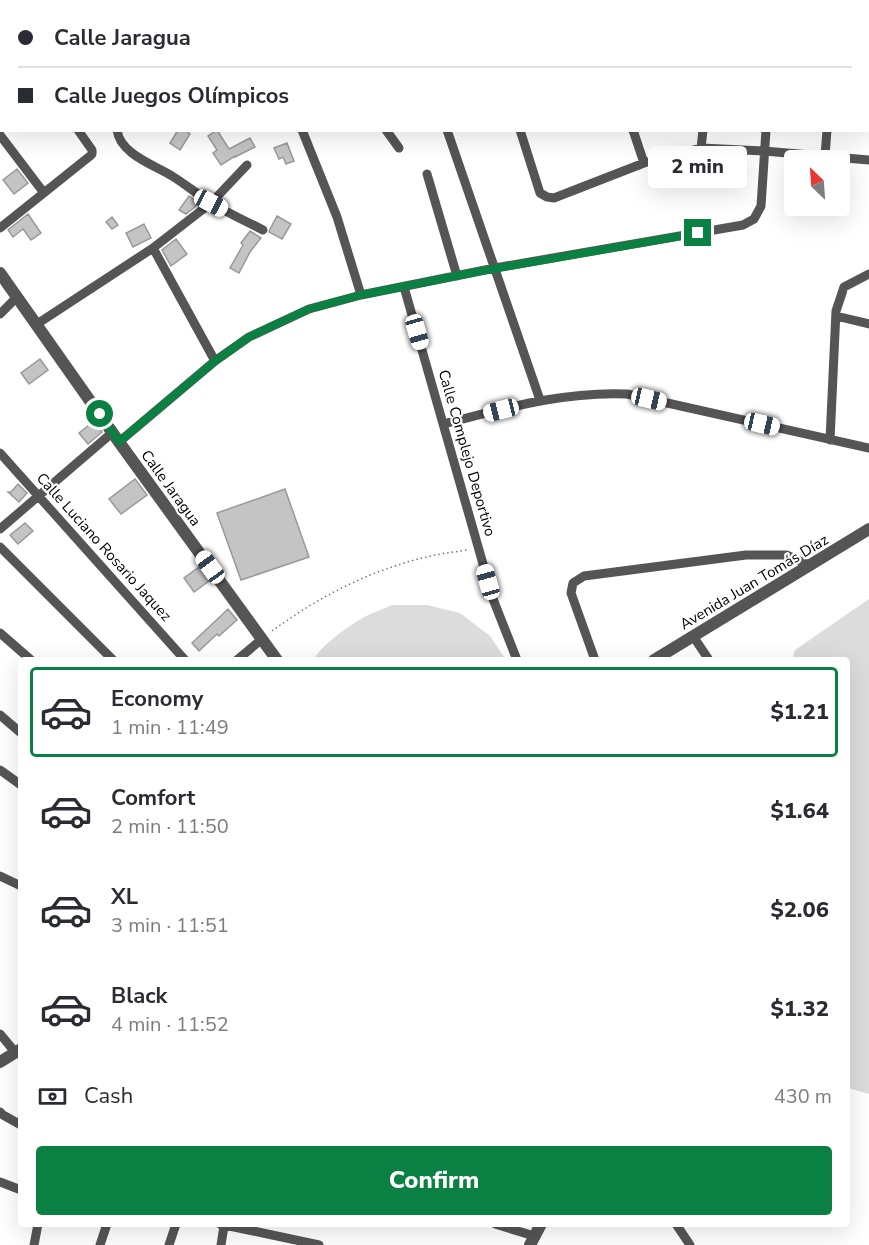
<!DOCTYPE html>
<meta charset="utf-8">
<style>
body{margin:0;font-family:"Nunito Sans",sans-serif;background:#f2f2f3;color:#2b2b33;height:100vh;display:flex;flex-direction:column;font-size:22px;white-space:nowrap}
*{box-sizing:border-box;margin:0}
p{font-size:20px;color:#7c7c81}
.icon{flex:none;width:33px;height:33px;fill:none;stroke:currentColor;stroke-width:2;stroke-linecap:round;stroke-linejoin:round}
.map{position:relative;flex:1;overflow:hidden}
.side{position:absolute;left:18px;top:657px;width:832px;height:570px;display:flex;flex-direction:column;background:#fff;border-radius:6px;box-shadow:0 6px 24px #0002}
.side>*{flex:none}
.hud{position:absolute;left:0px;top:0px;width:870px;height:132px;box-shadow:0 6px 24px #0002;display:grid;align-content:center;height:132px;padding:0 18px;background:#fff}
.needle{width:39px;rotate:335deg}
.controls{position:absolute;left:784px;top:150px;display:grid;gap:12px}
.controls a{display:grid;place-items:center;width:66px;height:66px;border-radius:6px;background:#fff;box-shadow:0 6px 24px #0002;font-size:30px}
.end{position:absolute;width:27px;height:27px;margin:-14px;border:8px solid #0b8043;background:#fff;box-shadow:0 0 0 3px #fff}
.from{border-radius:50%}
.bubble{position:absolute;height:42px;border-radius:6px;background:#fff;box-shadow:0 6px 24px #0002;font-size:20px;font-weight:800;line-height:42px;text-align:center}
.car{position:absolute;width:18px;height:36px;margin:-18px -9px;border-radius:8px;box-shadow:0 0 4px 2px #0007;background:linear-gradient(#fff 24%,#345 0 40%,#fff 0 76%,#345 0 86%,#fff 0)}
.hud b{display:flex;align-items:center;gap:21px;height:57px;font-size:22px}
.hud b+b{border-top:2px solid #e1e1e2}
.hud i{width:15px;height:15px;background:#2b2b33}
ul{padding:10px 0 0;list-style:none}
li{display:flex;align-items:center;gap:18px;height:90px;margin:0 12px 9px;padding:0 6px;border:3px solid transparent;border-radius:6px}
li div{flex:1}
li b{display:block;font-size:22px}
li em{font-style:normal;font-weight:800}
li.current{border-color:#0b8043}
li>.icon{width:54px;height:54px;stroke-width:1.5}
.pay{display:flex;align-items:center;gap:15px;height:66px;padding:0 18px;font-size:22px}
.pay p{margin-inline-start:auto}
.primary-button{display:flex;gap:12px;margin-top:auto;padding:12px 18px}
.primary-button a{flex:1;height:69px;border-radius:6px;background:#0b8043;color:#fff;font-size:24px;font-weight:800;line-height:69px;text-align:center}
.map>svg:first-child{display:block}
.green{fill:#dcdcdc}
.building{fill:#c4c4c4;stroke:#999;stroke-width:1.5}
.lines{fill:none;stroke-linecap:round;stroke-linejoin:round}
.path{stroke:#777;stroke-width:1.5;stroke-dasharray:1.5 3;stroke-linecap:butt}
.minor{stroke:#555;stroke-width:9}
.tertiary{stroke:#555;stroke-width:12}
.route{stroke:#0b8043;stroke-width:8}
.labels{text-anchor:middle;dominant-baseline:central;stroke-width:4.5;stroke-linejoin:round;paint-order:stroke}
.street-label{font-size:15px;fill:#000;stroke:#fff}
</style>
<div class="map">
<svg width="869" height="1245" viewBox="0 0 869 1245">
<rect width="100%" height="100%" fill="#fff"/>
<path class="green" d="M869 599V1094L848 1088V660H792L795 650Z
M392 605H427L460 613 490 636 506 660H313C324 643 344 629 361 619 370 613 382 610 392 605Z"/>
<path class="building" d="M178 130H185L190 134 180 150 170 143Z
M217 130 229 149 250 138 255 147 235 157V156L221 165 213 153 217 150 208 136Z
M287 143 294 161 286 164 283 157 279 159 274 148Z
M17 169 28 183 14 194 3 180Z
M189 196 198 202 195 207 186 214 179 210Z
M28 214 41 233 31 240 23 229 13 237 8 230Z
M277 216 291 224 282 239 269 232 270 229Z
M112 217 118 225 112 229 106 222Z
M144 224 151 238 133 247 126 233Z
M250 231 261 238 250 252 239 273 230 268 243 245 241 243Z
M176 239 187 254 171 266 162 250Z
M40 359 48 370 29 384 21 373Z
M94 421 102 432 88 444 79 433Z
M135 479 147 495 121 514 109 499Z
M18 484 27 493 19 502 8 492H11Z
M285 489 309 557 241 580 217 513Z
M25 523 33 531 18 544 10 535Z
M199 567 209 581 194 592 184 578Z
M228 609 237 620 219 636 217 634 199 651 192 643Z"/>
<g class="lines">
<path class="path" d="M272 631C320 596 372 569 431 556 443 553 455 552 467 550"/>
<path class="minor" d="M96 0V2
M153 0V2
M247 0 248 2
M327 0 328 2
M470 0V2
M541 0V2
M392 2 395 0
M589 2V0
M718 2V0
M780 2V0
M838 2V0
M0 71 2 70
M117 130C120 154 154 165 172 176 185 184 197 194 210 202 227 213 246 221 263 230
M302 130 337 217 361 295
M386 130 399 148
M447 130 540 400
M520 130 540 193 547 197 554 198 644 163 701 148 764 151 869 160
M633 130 644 163
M0 135 44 193
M701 148 703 130
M825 156 827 130
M427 174 457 276
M0 228 90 156 92 154V150L78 130
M153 248 211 203 247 165
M404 287 493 599 517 660
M0 314 17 297
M836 316 869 324
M37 324 153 248 215 361
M443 424C503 409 564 391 627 394L869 448
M830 440 836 311 844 287 869 274
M119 442 215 361 249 337 309 309 361 295 495 268 743 225 754 219 761 206 766 130
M0 453 185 660
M0 529 113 432
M0 547 113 660
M0 633 31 660
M693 636 709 660
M237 660 262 639
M595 660 571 593 573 583 584 576 746 555H787L809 565
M0 715 21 733
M0 770 21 785
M0 876 21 886
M0 1034 15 1052
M0 1112 3 1115 21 1125
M0 1182 21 1190
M220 1224 319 1245
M495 1224 534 1236
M676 1224 690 1245
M34 1245 38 1224
M100 1245 107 1224
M169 1245 176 1224
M221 1245 224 1226"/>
<path class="tertiary" d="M0 273 119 442 277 660
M654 660 869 529
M0 1062 21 1049
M530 1245 541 1224"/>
</g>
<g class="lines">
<path class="route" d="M100 414 119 442 215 361 249 337 309 309 361 295 476 272 698 233"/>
</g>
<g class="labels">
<g class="street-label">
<text transform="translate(467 453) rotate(74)">Calle Complejo Deportivo</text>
<text transform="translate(171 488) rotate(54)">Calle Jaragua</text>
<text transform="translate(104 547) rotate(48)">Calle Luciano Rosario Jaquez</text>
<text transform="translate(754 582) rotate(-31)">Avenida Juan Tomás Díaz</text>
</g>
</g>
</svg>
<div class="controls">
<a><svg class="needle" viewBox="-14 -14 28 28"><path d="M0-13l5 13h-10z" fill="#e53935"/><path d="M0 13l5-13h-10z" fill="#7c7c81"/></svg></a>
</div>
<i class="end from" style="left:100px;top:414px"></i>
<i class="end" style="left:698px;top:233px"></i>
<div class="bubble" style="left:648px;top:146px;width:99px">2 min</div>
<i class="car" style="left:211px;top:203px;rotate:118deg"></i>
<i class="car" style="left:417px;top:332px;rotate:164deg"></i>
<i class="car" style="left:649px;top:399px;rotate:103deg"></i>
<i class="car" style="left:501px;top:410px;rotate:256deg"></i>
<i class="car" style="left:762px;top:424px;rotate:103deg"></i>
<i class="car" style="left:210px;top:567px;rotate:324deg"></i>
<i class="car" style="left:488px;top:582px;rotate:344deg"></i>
<div class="hud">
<b><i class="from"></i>Calle Jaragua</b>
<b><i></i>Calle Juegos Olímpicos</b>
</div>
<section class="side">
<ul>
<li class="current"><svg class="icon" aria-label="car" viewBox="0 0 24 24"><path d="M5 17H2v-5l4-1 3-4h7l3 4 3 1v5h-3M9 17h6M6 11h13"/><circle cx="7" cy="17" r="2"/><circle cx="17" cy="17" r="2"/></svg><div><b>Economy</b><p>1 min · 11:49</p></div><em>$1.21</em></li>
<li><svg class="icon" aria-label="car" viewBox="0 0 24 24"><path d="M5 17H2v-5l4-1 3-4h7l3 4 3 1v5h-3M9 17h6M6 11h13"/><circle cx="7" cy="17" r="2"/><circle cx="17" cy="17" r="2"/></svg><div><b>Comfort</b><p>2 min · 11:50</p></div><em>$1.64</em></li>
<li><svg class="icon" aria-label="car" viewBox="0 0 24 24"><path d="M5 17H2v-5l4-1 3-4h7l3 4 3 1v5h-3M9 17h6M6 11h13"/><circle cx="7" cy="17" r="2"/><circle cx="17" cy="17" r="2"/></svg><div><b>XL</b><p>3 min · 11:51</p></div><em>$2.06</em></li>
<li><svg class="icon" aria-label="car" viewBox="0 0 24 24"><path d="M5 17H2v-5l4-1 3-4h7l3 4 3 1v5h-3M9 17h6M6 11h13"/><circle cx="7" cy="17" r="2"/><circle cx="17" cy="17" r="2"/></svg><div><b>Black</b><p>4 min · 11:52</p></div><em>$1.32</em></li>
</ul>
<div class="pay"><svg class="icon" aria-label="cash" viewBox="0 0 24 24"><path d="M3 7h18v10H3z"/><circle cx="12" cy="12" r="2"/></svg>Cash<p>430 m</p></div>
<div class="primary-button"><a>Confirm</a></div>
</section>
</div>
